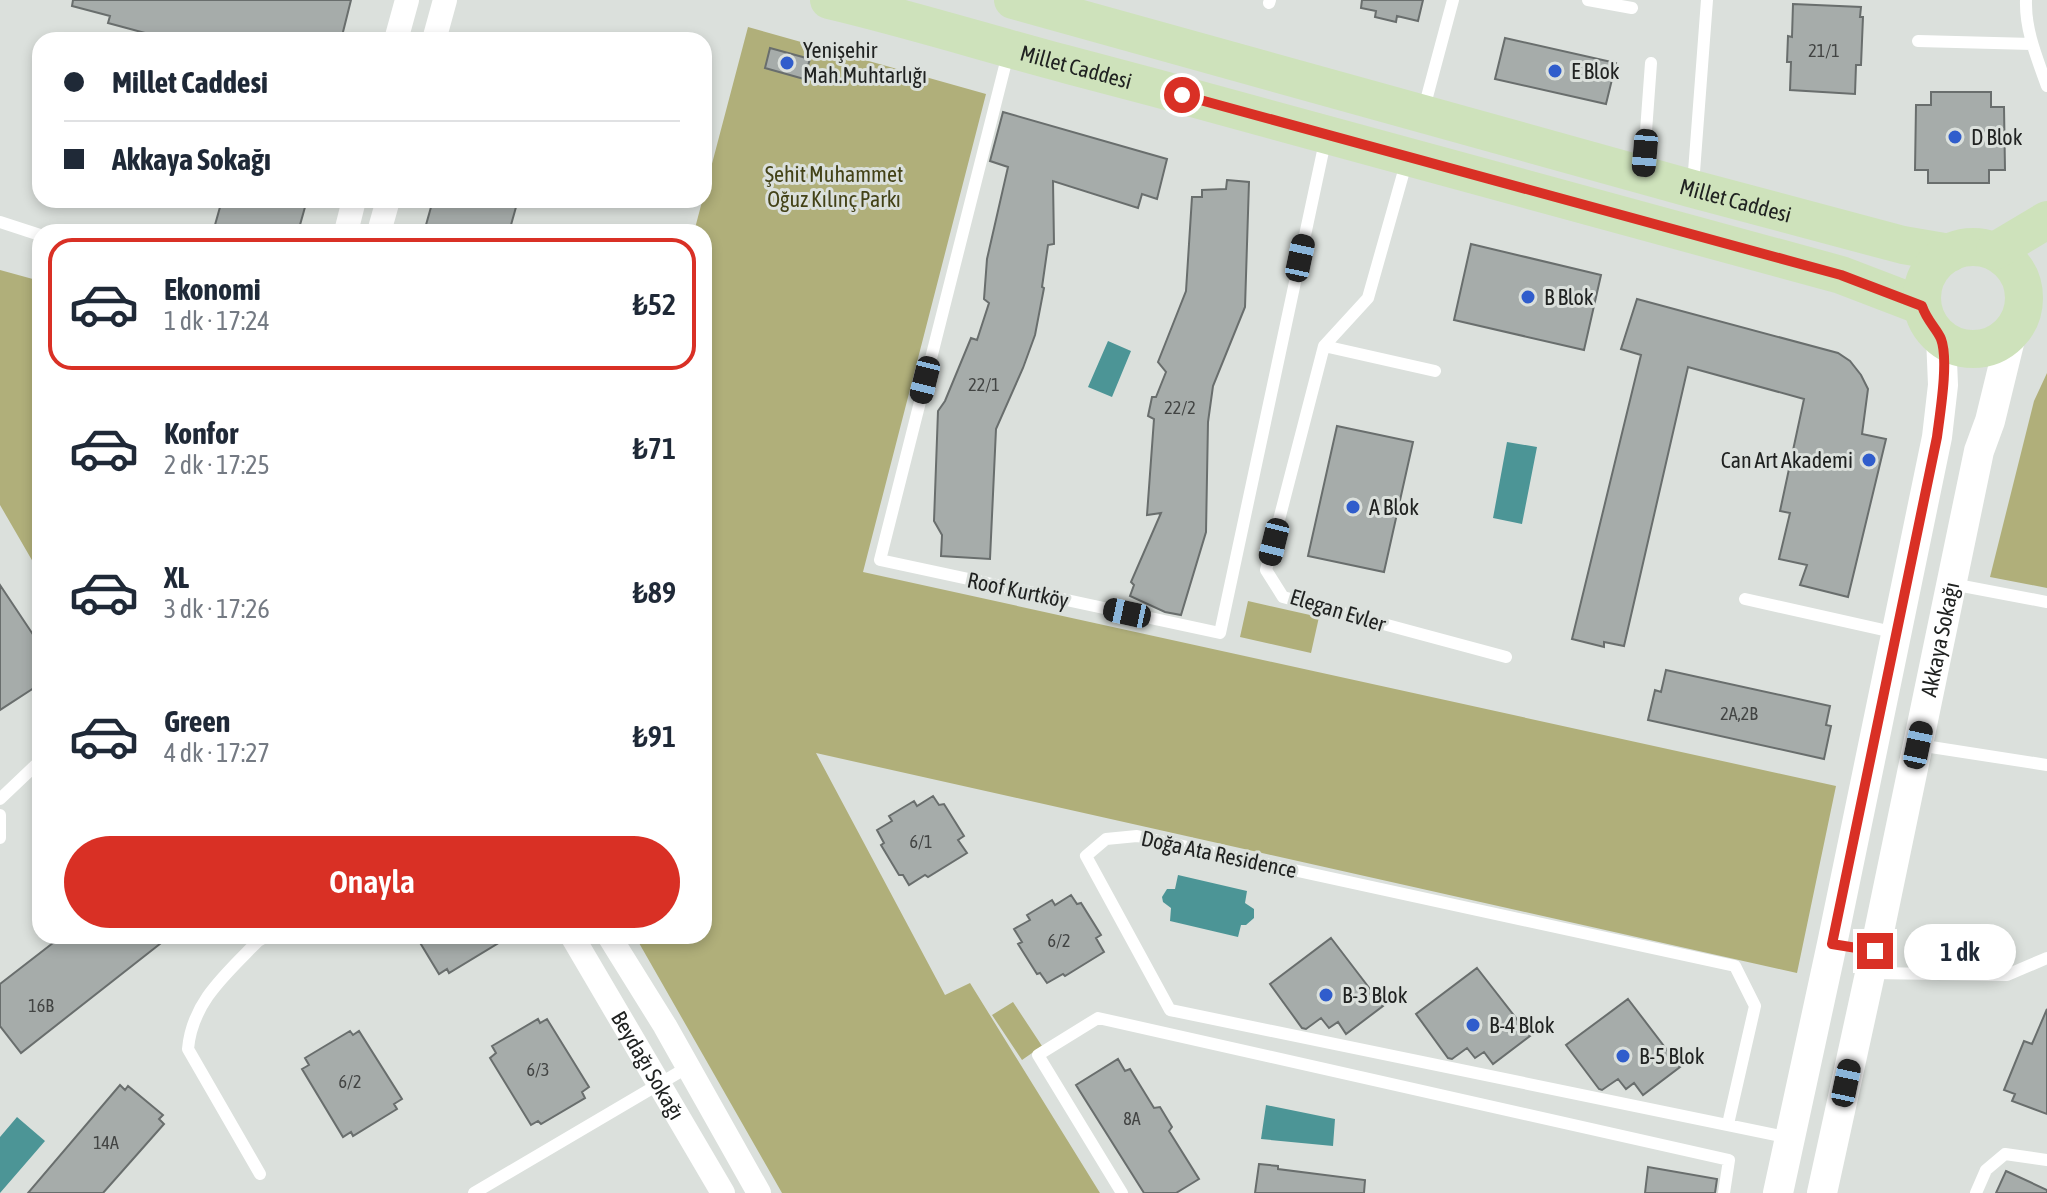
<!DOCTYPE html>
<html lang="tr">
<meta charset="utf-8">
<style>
body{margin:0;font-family:"Asap Condensed",sans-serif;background:#f2f2f3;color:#1f2937;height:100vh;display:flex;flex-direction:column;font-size:30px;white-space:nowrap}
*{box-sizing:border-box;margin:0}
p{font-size:26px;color:#747a83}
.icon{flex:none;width:44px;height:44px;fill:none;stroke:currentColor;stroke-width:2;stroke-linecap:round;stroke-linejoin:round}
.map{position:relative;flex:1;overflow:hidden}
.details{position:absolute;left:32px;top:224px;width:680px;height:720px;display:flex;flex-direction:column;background:#fff;border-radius:24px;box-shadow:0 4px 12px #0003}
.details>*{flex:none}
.top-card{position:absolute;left:32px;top:32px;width:680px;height:176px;border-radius:24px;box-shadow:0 4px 12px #0003;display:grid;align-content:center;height:176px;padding:0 32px;background:#fff}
.end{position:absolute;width:36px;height:36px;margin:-18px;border:10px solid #d93025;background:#fff;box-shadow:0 0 0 4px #fff}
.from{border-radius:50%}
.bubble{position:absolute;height:56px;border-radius:28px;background:#fff;box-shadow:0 4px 12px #0003;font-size:26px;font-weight:600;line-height:56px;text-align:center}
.car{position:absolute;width:24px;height:48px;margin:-24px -12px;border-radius:10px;box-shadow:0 0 6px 2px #0007;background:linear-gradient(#222 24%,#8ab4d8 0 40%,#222 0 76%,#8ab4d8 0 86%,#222 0)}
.top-card b{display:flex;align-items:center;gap:28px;height:76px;font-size:30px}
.top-card b+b{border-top:2px solid #e0e1e3}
.top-card i{width:20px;height:20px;background:#1f2937}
ul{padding:14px 0 0;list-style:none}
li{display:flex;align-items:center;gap:24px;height:132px;margin:0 16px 12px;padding:0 16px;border:4px solid transparent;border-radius:24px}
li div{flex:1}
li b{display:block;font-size:30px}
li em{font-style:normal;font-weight:600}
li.active{border-color:#d93025}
li>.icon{width:72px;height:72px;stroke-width:1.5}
.cta{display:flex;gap:16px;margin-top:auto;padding:16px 32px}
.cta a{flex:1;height:92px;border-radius:48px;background:#d93025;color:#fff;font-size:32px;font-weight:600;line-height:92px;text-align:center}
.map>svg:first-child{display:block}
.green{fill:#b0af7a}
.water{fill:#4c9596}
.building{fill:#a6acaa;stroke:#696e6d;stroke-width:2}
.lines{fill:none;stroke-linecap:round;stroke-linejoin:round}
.service{stroke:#fff;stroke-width:12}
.minor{stroke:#fff;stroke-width:24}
.tertiary{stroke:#fff;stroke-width:30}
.primary{stroke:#cee2bb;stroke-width:38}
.route{stroke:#d93025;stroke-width:10}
.poi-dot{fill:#305dcc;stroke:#dbe0dc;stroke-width:3}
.labels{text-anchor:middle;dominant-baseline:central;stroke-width:6;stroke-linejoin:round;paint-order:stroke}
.number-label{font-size:18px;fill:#424443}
.poi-label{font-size:22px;fill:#202221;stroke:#dbe0dc;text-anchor:start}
.street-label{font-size:22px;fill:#202221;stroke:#dbe0dc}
.park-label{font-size:22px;fill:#434217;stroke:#dbe0dc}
</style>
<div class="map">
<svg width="2047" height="1193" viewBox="0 0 2047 1193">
<rect width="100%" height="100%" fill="#dbe0dc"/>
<path class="green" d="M748 27 986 94 863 572 1836 786 1797 973 816 753 945 995 970 983 1100 1193H782L635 936H704V232H694Z
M0 270 40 281V574L0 505Z
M2047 373V588L1990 577 2034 401Z
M1248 601 1319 617 1311 653 1240 637Z
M1013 1002 1042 1046 1022 1060 992 1015Z"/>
<path class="water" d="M1108 341 1131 351 1112 397 1088 387Z
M1507 442 1537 447 1522 524 1493 518Z
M1178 875 1247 891 1245 903 1254 909V918L1246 925H1241L1238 937 1170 921 1171 908 1163 902 1162 897 1167 889H1175Z
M1266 1105 1335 1119 1333 1146 1261 1139Z
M17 1117 45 1141 0 1193V1137Z"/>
<path class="building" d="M73 0H351L341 40H171L108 23 110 16 72 6Z
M1362 0H1423L1418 21 1397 16 1396 22 1375 17 1376 11 1361 8Z
M1793 4 1861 7 1860 17H1863L1861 65H1856L1855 94 1790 90 1791 62H1787L1788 36 1792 37Z
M1505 38 1616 63 1606 104 1495 79Z
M770 48 810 59 804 79 765 68Z
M1931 92H1991V107H2004L2005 170H1989V183H1928V170H1915L1916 105H1931Z
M1003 112 1167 159 1157 199 1142 194 1138 208 1053 181 1054 244 1048 245 1042 287 1044 288 1035 335 1023 368 996 429 990 559 941 556 942 535 934 521 938 411 945 401 971 338 977 340 989 303 984 299 987 259 1008 167 990 161Z
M1227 180 1249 182 1245 307 1213 386 1208 422 1206 532 1181 615 1165 612 1130 596 1134 585 1131 582 1161 513 1147 515 1154 419 1148 416 1152 397H1156L1166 372 1158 362 1186 291 1192 197H1202V190L1226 189Z
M222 200H307L298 232H213Z
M433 200H518L509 232H424Z
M1471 244 1601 275 1584 350 1454 320Z
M1637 299 1838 353 1850 361 1861 375 1868 389 1862 434 1886 439 1848 597 1800 585 1807 565 1779 559 1790 513 1780 511 1804 399 1688 367 1624 646 1604 642V647L1572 639 1641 355 1621 349Z
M1337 426 1413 442 1384 572 1308 556Z
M0 585 40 645V684L0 710Z
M1666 670 1830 706 1826 725 1831 726 1824 759 1648 720 1655 690 1661 692Z
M933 796 939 805 944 804 964 836 958 840 967 853 928 877 925 875 909 885 903 875H899L881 845 884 843 877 830 892 821 889 816 914 801 917 806Z
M1071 895 1077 904 1081 903 1101 935 1096 938 1104 952 1065 976 1063 974 1047 983 1040 973 1037 974 1018 944 1022 942 1014 929 1030 920 1027 915 1052 900 1055 905Z
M62 936H170L21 1053 0 1026V984Z
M416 936H510L449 973 447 969 439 974Z
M1331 938 1383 1006 1346 1034 1338 1022 1329 1028 1321 1018 1306 1029 1302 1028 1270 984Z
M1477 968 1530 1036 1493 1064 1484 1052 1475 1058 1467 1048 1452 1059 1448 1058 1416 1014Z
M1628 999 1680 1067 1643 1095 1634 1083 1626 1089 1618 1079 1602 1090 1599 1089 1566 1045Z
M2047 1009V1114L2012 1101 2015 1094 2004 1090 2024 1041 2032 1044Z
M538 1019 540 1023 547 1019 589 1087 582 1092 585 1098 541 1124 538 1121 531 1125 490 1058 496 1053 492 1046Z
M350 1031 353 1035 359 1031 402 1099 394 1104 397 1109 353 1136 351 1132 343 1137 302 1069 309 1065 305 1058Z
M1118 1059 1125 1071 1130 1069 1154 1108 1160 1107 1172 1127 1169 1131 1199 1179 1176 1193H1144L1076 1085Z
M120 1085 125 1090 128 1086 163 1115 159 1119 164 1124 103 1193H28Z
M1259 1164 1278 1166V1169L1365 1180 1364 1193H1255Z
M1648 1167 1717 1179 1715 1193H1645Z
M2006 1171 2047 1190V1193H1996Z"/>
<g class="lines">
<path class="service" d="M1588 0 1632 8
M2026 0C2025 30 2037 58 2047 86
M1269 3 1270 0
M1918 41 2032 44
M1008 54 880 560 1220 633 1326 137
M1424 108 1453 0
M1407 160 1368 298 1324 346 1266 570 1283 597 1506 657
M1643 172 1651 63
M1693 185 1707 0
M0 222 40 235
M1324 346 1435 371
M1952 584 2047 602
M1745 599 1897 633
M1918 745 2047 765
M0 799 40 761
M0 815V838
M1871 973 2007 975 2047 958
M1728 1124 1755 1006 1735 966 1137 836 1106 839 1086 856 1170 1010 1790 1138
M260 1174 188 1049C192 1002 226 974 258 941L267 936
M474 1193 688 1067
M1122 1193 1038 1055 1098 1018 1729 1160 1724 1193
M1976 1193 1986 1170 2005 1154 2047 1160"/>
<g class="minor">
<path d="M396 40 407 0"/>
<path d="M434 40 445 0"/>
<path d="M346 232 354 200"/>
<path d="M379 232 388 200"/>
<path id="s1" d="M572 936 723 1193"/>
<path d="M609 936 665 1026 759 1193"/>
</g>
<g class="tertiary">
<path d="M1778 1193 1832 944 1937 437 1943 385 1941 337"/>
<path id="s2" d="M1822 1193 1875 951 1979 451 1990 421 2012 331"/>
</g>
<g class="primary">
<path id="s3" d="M829 0C910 19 989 44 1069 65 1327 133 1584 205 1841 275L1922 306"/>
<path id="s4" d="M1013 0 1693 189 1903 245 1950 253"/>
<circle cx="1973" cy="298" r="51"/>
<path d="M1995 251 2047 220"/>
</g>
</g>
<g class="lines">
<path class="route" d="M1182 95 1841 275 1922 306C1927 321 1937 329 1941 339 1949 360 1940 413 1937 437L1832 944 1875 951"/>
</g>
<g class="poi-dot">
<circle cx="787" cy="63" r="8"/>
<circle cx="1555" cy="71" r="8"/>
<circle cx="1955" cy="137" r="8"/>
<circle cx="1528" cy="297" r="8"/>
<circle cx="1869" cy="460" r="8"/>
<circle cx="1353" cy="507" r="8"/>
<circle cx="1326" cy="995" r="8"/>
<circle cx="1473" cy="1025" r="8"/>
<circle cx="1623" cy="1056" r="8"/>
</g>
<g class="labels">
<g class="number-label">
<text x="1824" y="50">21/1</text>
<text x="984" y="384">22/1</text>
<text x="1180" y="407">22/2</text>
<text x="1739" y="713">2A,2B</text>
<text x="921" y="841">6/1</text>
<text x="1059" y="940">6/2</text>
<text x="41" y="1005">16B</text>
<text x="538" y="1069">6/3</text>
<text x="350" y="1081">6/2</text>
<text x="1132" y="1118">8A</text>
<text x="106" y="1142">14A</text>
</g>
<g class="poi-label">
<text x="803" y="50">Yenişehir<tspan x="803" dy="25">Mah.Muhtarlığı</tspan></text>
<text x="1571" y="71">E Blok</text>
<text x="1971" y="137">D Blok</text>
<text x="1544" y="297">B Blok</text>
<text x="1853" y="460" text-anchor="end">Can Art Akademi</text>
<text x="1369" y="507">A Blok</text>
<text x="1342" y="995">B-3 Blok</text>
<text x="1489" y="1025">B-4 Blok</text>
<text x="1639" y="1056">B-5 Blok</text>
</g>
<g class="street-label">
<text stroke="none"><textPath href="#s3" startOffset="256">Millet Caddesi</textPath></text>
<text stroke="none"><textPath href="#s4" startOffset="750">Millet Caddesi</textPath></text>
<text transform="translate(1018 590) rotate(12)">Roof Kurtköy</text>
<text transform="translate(1338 610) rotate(17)">Elegan Evler</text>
<text stroke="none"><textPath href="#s2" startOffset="566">Akkaya Sokağı</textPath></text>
<text transform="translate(1219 854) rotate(12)">Doğa Ata Residence</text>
<text stroke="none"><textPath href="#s1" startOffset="150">Beydağı Sokağı</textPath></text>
</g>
<g class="park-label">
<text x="834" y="174">Şehit Muhammet<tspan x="834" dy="25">Oğuz Kılınç Parkı</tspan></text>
</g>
</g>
</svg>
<i class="end from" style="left:1182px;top:95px"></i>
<i class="end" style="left:1875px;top:951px"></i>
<div class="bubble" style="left:1904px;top:924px;width:112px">1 dk</div>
<i class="car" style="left:1645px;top:153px;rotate:185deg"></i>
<i class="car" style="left:1300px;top:258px;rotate:12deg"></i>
<i class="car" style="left:925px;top:380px;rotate:194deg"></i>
<i class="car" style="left:1274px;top:542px;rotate:194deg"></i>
<i class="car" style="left:1127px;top:613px;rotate:282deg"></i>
<i class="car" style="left:1918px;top:745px;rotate:12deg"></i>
<i class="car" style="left:1846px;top:1083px;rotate:12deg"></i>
<div class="top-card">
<b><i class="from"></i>Millet Caddesi</b>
<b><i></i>Akkaya Sokağı</b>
</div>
<section class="details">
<ul>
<li class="active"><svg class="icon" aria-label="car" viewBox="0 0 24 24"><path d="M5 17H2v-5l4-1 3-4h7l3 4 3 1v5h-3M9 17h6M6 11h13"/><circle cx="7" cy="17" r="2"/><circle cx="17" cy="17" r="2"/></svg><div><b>Ekonomi</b><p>1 dk · 17:24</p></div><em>₺52</em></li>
<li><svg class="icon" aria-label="car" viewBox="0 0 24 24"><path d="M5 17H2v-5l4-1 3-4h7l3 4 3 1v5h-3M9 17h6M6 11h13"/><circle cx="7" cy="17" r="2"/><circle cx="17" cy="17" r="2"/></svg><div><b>Konfor</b><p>2 dk · 17:25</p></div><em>₺71</em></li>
<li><svg class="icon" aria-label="car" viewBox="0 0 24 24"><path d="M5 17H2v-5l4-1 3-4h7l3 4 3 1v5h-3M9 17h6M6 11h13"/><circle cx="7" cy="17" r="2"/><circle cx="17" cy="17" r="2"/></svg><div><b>XL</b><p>3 dk · 17:26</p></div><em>₺89</em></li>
<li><svg class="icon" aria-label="car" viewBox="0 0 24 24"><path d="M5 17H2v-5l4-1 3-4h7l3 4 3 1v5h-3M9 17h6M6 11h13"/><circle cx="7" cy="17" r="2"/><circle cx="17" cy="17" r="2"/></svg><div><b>Green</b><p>4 dk · 17:27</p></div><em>₺91</em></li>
</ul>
<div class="cta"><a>Onayla</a></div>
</section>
</div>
